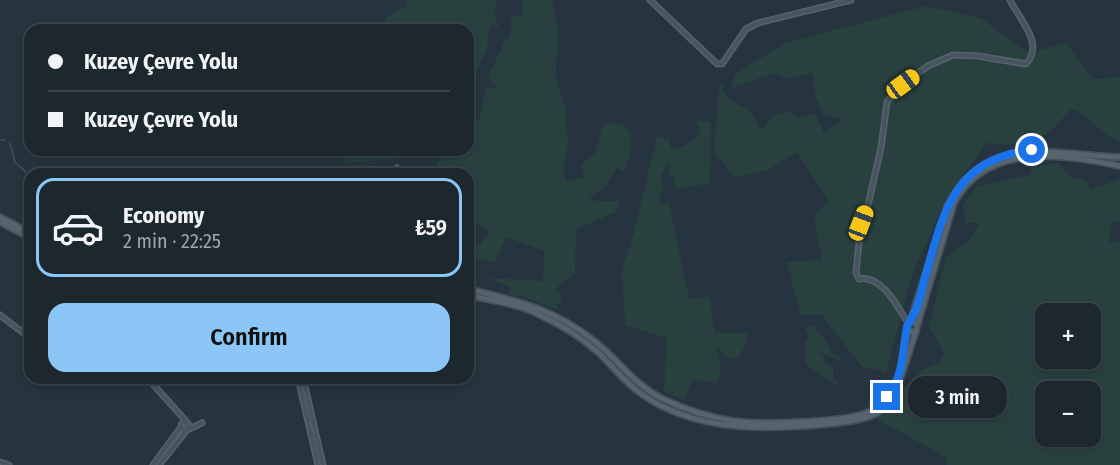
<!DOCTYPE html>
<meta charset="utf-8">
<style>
body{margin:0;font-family:"Fira Sans Condensed",sans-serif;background:#252f36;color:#f1f3f6;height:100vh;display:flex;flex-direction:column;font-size:22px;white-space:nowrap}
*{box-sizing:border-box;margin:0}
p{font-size:20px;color:#a0a5aa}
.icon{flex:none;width:33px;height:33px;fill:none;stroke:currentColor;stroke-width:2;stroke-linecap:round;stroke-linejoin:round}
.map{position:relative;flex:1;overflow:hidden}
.panel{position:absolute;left:24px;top:168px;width:450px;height:216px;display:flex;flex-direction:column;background:#1c272e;border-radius:18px;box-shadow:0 3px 9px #0003,0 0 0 2px #3a444a}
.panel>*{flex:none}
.guide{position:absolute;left:24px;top:24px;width:450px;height:132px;border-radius:18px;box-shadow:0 3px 9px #0003,0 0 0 2px #3a444a;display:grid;align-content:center;height:132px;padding:0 24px;background:#1c272e}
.controls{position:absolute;left:1035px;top:303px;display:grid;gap:12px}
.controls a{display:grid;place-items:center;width:66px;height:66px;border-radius:12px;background:#1c272e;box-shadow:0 3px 9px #0003,0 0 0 2px #3a444a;font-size:30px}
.end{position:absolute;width:27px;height:27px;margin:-14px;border:8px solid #1a73e8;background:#fff;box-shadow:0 0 0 3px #fff}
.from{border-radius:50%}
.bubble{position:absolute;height:42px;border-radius:18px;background:#1c272e;box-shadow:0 3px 9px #0003,0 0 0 2px #3a444a;font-size:20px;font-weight:600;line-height:42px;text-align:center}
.car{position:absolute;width:18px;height:36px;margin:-18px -9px;border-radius:8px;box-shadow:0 0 4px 2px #0007;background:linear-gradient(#f5c518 24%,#345 0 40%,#f5c518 0 76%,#345 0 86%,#f5c518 0)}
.guide b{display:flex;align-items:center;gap:21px;height:57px;font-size:22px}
.guide b+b{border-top:2px solid #3a444a}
.guide i{width:15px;height:15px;background:#f1f3f6}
ul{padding:10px 0 0;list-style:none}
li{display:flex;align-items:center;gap:18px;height:99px;margin:0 12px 9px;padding:0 12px;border:3px solid transparent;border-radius:18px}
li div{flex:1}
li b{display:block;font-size:22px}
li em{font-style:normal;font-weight:600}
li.selected{border-color:#8cc6f7}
li>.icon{width:54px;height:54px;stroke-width:1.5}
.cta{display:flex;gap:12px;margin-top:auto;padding:12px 24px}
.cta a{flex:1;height:69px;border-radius:18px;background:#8cc6f7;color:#111;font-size:24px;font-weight:600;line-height:69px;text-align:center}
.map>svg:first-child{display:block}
.green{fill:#28413f;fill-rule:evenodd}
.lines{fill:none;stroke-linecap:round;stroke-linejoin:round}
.stream{stroke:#395265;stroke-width:1.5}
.secondary-casing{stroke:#57636c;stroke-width:7}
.primary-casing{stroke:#45515a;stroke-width:8}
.secondary{stroke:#475561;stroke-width:4}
.primary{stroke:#57646e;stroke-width:4.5}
.route{stroke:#1a73e8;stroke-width:8}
</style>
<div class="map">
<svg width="1120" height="465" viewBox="0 0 1120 465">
<rect width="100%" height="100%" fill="#25343e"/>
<path class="green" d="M406 0H497L494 11 499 29 490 23 487 48 468 93V30H377L378 22 386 29V18L402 7 406 8Z
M523 0H552C560 24 557 44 556 69 555 90 570 106 565 127 574 146 557 163 567 182L584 177 581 164 595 154 602 126C638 111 633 152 624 172L617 168 605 188 588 197 595 201H620L616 212 576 229 575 273 554 290 560 293 563 302 557 304V310L524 297 508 294 512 288 490 278 543 281 544 251 506 237 495 262 468 258V246L474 250 490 233 472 219 468 220V174H434L437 164 450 150H468V131L479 120 486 88H497L488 78 504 42 510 36 511 17 523 15Z
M926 6 980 18 1029 53 1066 43 1093 79 1120 77V142L1107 135 1076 110H1070C1039 146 1032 147 986 143L947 198 912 275 886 372 862 367 821 314 801 315 786 262 822 260 814 216 829 202 797 152 767 170 735 177 714 153 719 85H722C725 101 737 103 751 111L760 130 766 126 767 121 779 113 789 112C798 119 805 118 815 113L824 133 843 118 823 115 815 95 812 73 788 79 775 73 731 88 735 74 785 43Z
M695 120 711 123 710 183 676 189 674 177 669 178 668 162 660 179 663 188 658 203H669L689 299 709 297 715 333H748L747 343 738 358H728L717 346C718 360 725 368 717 382L693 380 685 401 664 391 667 338 626 325 621 272 634 232 657 136 669 139 671 149 684 146 701 133Z
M320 150H400L395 159 343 163V155H317Z
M1052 163 1059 164 1073 178 1084 179 1091 189 1120 179V222L1111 221 1109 242H1120V465H947L946 457 875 418 923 369 939 363 944 353 929 327 946 257 967 243 979 225 974 222 965 224 963 204 977 186 1030 175 1031 169ZM1046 314H1090V358H1046ZM1046 392H1090V436H1046Z
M806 326H816V330L826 339 831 352 839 356 843 362 817 351 826 358 822 362 833 367V379L846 391 805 364V342L809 335 805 333Z"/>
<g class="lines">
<path class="stream" d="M0 140H5
M10 143 15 162 30 176"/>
<g class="secondary-casing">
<path id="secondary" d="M650 0 717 64H722L746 29 758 23 851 0
M397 168 401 174
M0 315 30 338
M908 323C898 307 881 274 859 279L856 273 861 223 868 205 881 148 887 102 902 84 928 66 953 55 978 56 1026 64C1045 43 1019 19 1010 0
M79 378 150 381 186 421
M298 378 318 465
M303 378 323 465
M181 426a4 4 0 1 1 8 0a4 4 0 1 1-8 0Z
M189 429 202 423
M0 462 9 465
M153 465 181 427
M159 465 187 430"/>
</g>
<g class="primary-casing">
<path id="primary" d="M0 217 30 233
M0 222 30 238
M468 289C517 301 552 308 593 340 618 359 634 385 663 399 684 409 709 417 733 421 759 425 840 422 864 414 871 411 878 407 883 401 902 383 905 353 907 329
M468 295C493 301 520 304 542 316 562 325 583 339 599 353 611 365 622 378 635 389 682 427 747 430 804 426 898 419 888 414 916 331
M907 327a5 5 0 1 1 10 0a5 5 0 1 1-10 0Z
M910 322 947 207C984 131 1053 155 1120 157
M917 326 954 203C987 142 1062 154 1120 166"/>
</g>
<use href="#secondary" class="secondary"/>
<use href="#primary" class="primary"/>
</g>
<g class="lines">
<path class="route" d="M887 397C904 377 902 351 907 327 908 323 911 320 913 316 918 306 921 295 923 285 942 219 950 158 1032 150"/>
</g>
</svg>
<div class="controls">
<a>+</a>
<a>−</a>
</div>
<i class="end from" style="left:1032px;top:150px"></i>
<i class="end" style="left:887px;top:397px"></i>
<div class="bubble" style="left:908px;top:376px;width:99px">3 min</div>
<i class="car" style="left:903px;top:84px;rotate:54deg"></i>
<i class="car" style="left:861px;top:223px;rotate:21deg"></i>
<div class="guide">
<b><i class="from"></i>Kuzey Çevre Yolu</b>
<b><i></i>Kuzey Çevre Yolu</b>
</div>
<section class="panel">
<ul>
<li class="selected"><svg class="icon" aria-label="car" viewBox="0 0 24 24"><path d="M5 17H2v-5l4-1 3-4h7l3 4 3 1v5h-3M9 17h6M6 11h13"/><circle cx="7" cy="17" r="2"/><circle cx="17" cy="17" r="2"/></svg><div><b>Economy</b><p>2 min · 22:25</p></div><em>₺59</em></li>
</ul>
<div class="cta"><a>Confirm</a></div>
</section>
</div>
